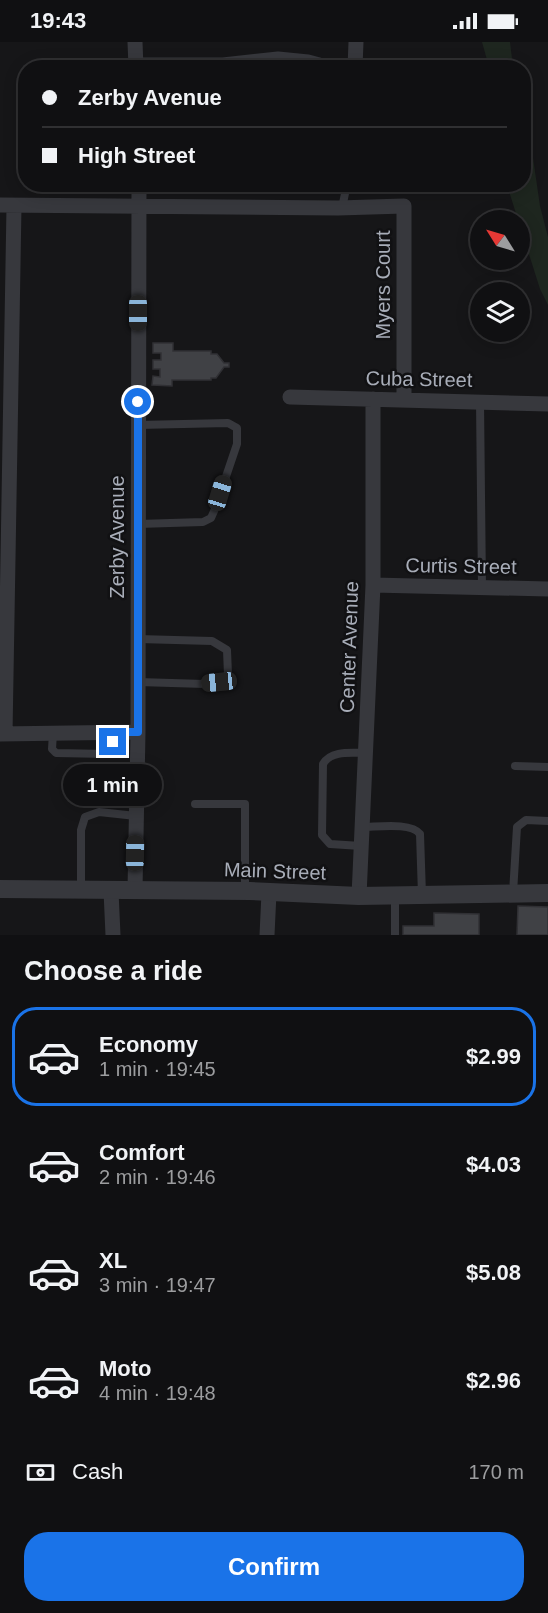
<!DOCTYPE html>
<meta charset="utf-8">
<style>
body{margin:0;font-family:Arial,sans-serif;background:#19191b;color:#f1f3f6;height:100vh;display:flex;flex-direction:column;font-size:22px;white-space:nowrap}
*{box-sizing:border-box;margin:0}
p{font-size:20px;color:#9c9d9f}
.icon{flex:none;width:33px;height:33px;fill:none;stroke:currentColor;stroke-width:2;stroke-linecap:round;stroke-linejoin:round}
.map{position:relative;height:893px;overflow:hidden}
.details{display:flex;flex-direction:column;background:#101012;flex:1}
.details>*{flex:none}
.hud{position:absolute;left:18px;top:18px;width:513px;height:132px;border-radius:24px;box-shadow:0 3px 15px #0003,0 0 0 2px #303032;display:grid;align-content:center;height:132px;padding:0 24px;background:#101012}
.needle{width:39px;rotate:307deg}
.buttons{position:absolute;left:470px;top:168px;display:grid;gap:12px}
.buttons a{display:grid;place-items:center;width:60px;height:60px;border-radius:50%;background:#101012;box-shadow:0 3px 15px #0003,0 0 0 2px #303032;font-size:30px}
.end{position:absolute;width:27px;height:27px;margin:-14px;border:8px solid #1a73e8;background:#fff;box-shadow:0 0 0 3px #fff}
.from{border-radius:50%}
.bubble{position:absolute;height:42px;border-radius:21px;background:#101012;box-shadow:0 3px 15px #0003,0 0 0 2px #303032;font-size:20px;font-weight:700;line-height:42px;text-align:center}
.car{position:absolute;width:18px;height:36px;margin:-18px -9px;border-radius:8px;box-shadow:0 0 4px 2px #0007;background:linear-gradient(#222 24%,#8ab4d8 0 40%,#222 0 76%,#8ab4d8 0 86%,#222 0)}
.hud b{display:flex;align-items:center;gap:21px;height:57px;font-size:22px}
.hud b+b{border-top:2px solid #303032}
.hud i{width:15px;height:15px;background:#f1f3f6}
ul{padding:0;list-style:none}
li{display:flex;align-items:center;gap:18px;height:99px;margin:0 12px 9px;padding:0 12px;border:3px solid transparent;border-radius:24px}
li div{flex:1}
li b{display:block;font-size:22px}
li em{font-style:normal;font-weight:700}
li.active{border-color:#1a73e8}
li>.icon{width:54px;height:54px;stroke-width:1.5}
h2{padding:0 24px;font-size:27px;line-height:72px}
.pay{display:flex;align-items:center;gap:15px;height:66px;padding:0 24px;font-size:22px}
.pay p{margin-inline-start:auto}
.button{display:flex;gap:12px;margin-top:auto;padding:12px 24px}
.button a{flex:1;height:69px;border-radius:24px;background:#1a73e8;color:#fff;font-size:24px;font-weight:700;line-height:69px;text-align:center}
.status{display:flex;justify-content:space-between;align-items:center;height:42px;padding:0 30px;background:#101012;direction:ltr}
.status svg{height:16px;fill:currentColor}
.map>svg:first-child{display:block}
.green{fill:#1e261f}
.building{fill:#404145;stroke:#303034;stroke-width:1.5}
.lines{fill:none;stroke-linecap:round;stroke-linejoin:round}
.service{stroke:#37383d;stroke-width:8}
.minor{stroke:#37383d;stroke-width:15}
.tertiary{stroke:#37383d;stroke-width:18}
.route{stroke:#1a73e8;stroke-width:8}
.labels{text-anchor:middle;dominant-baseline:central;stroke-width:5;stroke-linejoin:round;paint-order:stroke}
.street-label{font-size:20px;fill:#a8adb8;stroke:#111113}
</style>
<div class="status"><b>19:43</b><svg viewBox="0 0 49 12"><path d="M0 12V9h3v3zM5 12V6h3v6zM10 12V3h3v9zM15 12V0h3v12zM26 1h20v11H26zM47 4h2v5h-2z"/></svg></div>
<div class="map">
<svg width="548" height="893" viewBox="0 0 548 893">
<rect width="100%" height="100%" fill="#161618"/>
<path class="green" d="M482 0H510L513 25H489Z
M524 76 530 95 540 164 548 195V263L540 247 507 143 524 142Z"/>
<path class="building" d="M153 301H173V309H211V312H217L224 321H229V325H224L216 336H211V338H172V344L152 343 153 334 160 335V327H153V318H161V311H153Z
M518 864 548 865V893H517Z
M434 871 479 872V893H403V884H434Z"/>
<g class="lines">
<path class="service" d="M342 166 347 142
M480 359 482 546
M138 482 203 480 211 476 215 467 237 402V386L228 381 138 383
M138 640 205 642 219 641 228 633 227 608 212 599 138 597
M53 691 52 707 56 711 107 712 111 711 113 707 112 690
M515 724 548 725
M195 762H245V848
M362 785C378 785 411 780 420 792L422 853
M361 804 330 802 322 793 323 722C331 708 351 711 366 711
M81 847V788L85 775 99 770 136 774
M513 851 517 785 526 778 548 779
M395 893V853"/>
<path class="minor" d="M135 0 136 26
M136 23H223L278 17 308 20 330 26
M355 26 356 0
M0 163 338 166 404 164V357
M290 355 548 362
M373 543 548 547
M0 692 138 690
M5 692 14 164
M135 848 138 690 139 142
M111 849 113 893
M359 854 373 543V357
M267 893 269 851"/>
<path class="tertiary" d="M0 847 250 849 359 854 548 851"/>
</g>
<g class="lines">
<path class="route" d="M113 700 112 690H138V360"/>
</g>
<g class="labels">
<g class="street-label">
<text transform="translate(383 243) rotate(-90)">Myers Court</text>
<text transform="translate(419 337) rotate(1)">Cuba Street</text>
<text transform="translate(117 495) rotate(-90)">Zerby Avenue</text>
<text transform="translate(461 524) rotate(1)">Curtis Street</text>
<text transform="translate(349 605) rotate(-88)">Center Avenue</text>
<text transform="translate(275 829) rotate(2)">Main Street</text>
</g>
</g>
</svg>
<div class="buttons">
<a><svg class="needle" viewBox="-14 -14 28 28"><path d="M0-13l5 13h-10z" fill="#e53935"/><path d="M0 13l5-13h-10z" fill="#9c9d9f"/></svg></a>
<a><svg class="icon" aria-label="layers" viewBox="0 0 24 24"><path d="M12 4l9 5-9 5-9-5zM3 14l9 5 9-5"/></svg></a>
</div>
<i class="end from" style="left:138px;top:360px"></i>
<i class="end" style="left:113px;top:700px"></i>
<div class="bubble" style="left:63px;top:722px;width:99px">1 min</div>
<i class="car" style="left:138px;top:271px;rotate:180deg"></i>
<i class="car" style="left:220px;top:451px;rotate:17deg"></i>
<i class="car" style="left:219px;top:640px;rotate:264deg"></i>
<i class="car" style="left:135px;top:811px;rotate:1deg"></i>
<div class="hud">
<b><i class="from"></i>Zerby Avenue</b>
<b><i></i>High Street</b>
</div>
</div>
<section class="details">
<h2>Choose a ride</h2>
<ul>
<li class="active"><svg class="icon" aria-label="car" viewBox="0 0 24 24"><path d="M5 17H2v-5l4-1 3-4h7l3 4 3 1v5h-3M9 17h6M6 11h13"/><circle cx="7" cy="17" r="2"/><circle cx="17" cy="17" r="2"/></svg><div><b>Economy</b><p>1 min · 19:45</p></div><em>$2.99</em></li>
<li><svg class="icon" aria-label="car" viewBox="0 0 24 24"><path d="M5 17H2v-5l4-1 3-4h7l3 4 3 1v5h-3M9 17h6M6 11h13"/><circle cx="7" cy="17" r="2"/><circle cx="17" cy="17" r="2"/></svg><div><b>Comfort</b><p>2 min · 19:46</p></div><em>$4.03</em></li>
<li><svg class="icon" aria-label="car" viewBox="0 0 24 24"><path d="M5 17H2v-5l4-1 3-4h7l3 4 3 1v5h-3M9 17h6M6 11h13"/><circle cx="7" cy="17" r="2"/><circle cx="17" cy="17" r="2"/></svg><div><b>XL</b><p>3 min · 19:47</p></div><em>$5.08</em></li>
<li><svg class="icon" aria-label="car" viewBox="0 0 24 24"><path d="M5 17H2v-5l4-1 3-4h7l3 4 3 1v5h-3M9 17h6M6 11h13"/><circle cx="7" cy="17" r="2"/><circle cx="17" cy="17" r="2"/></svg><div><b>Moto</b><p>4 min · 19:48</p></div><em>$2.96</em></li>
</ul>
<div class="pay"><svg class="icon" aria-label="cash" viewBox="0 0 24 24"><path d="M3 7h18v10H3z"/><circle cx="12" cy="12" r="2"/></svg>Cash<p>170 m</p></div>
<div class="button"><a>Confirm</a></div>
</section>
